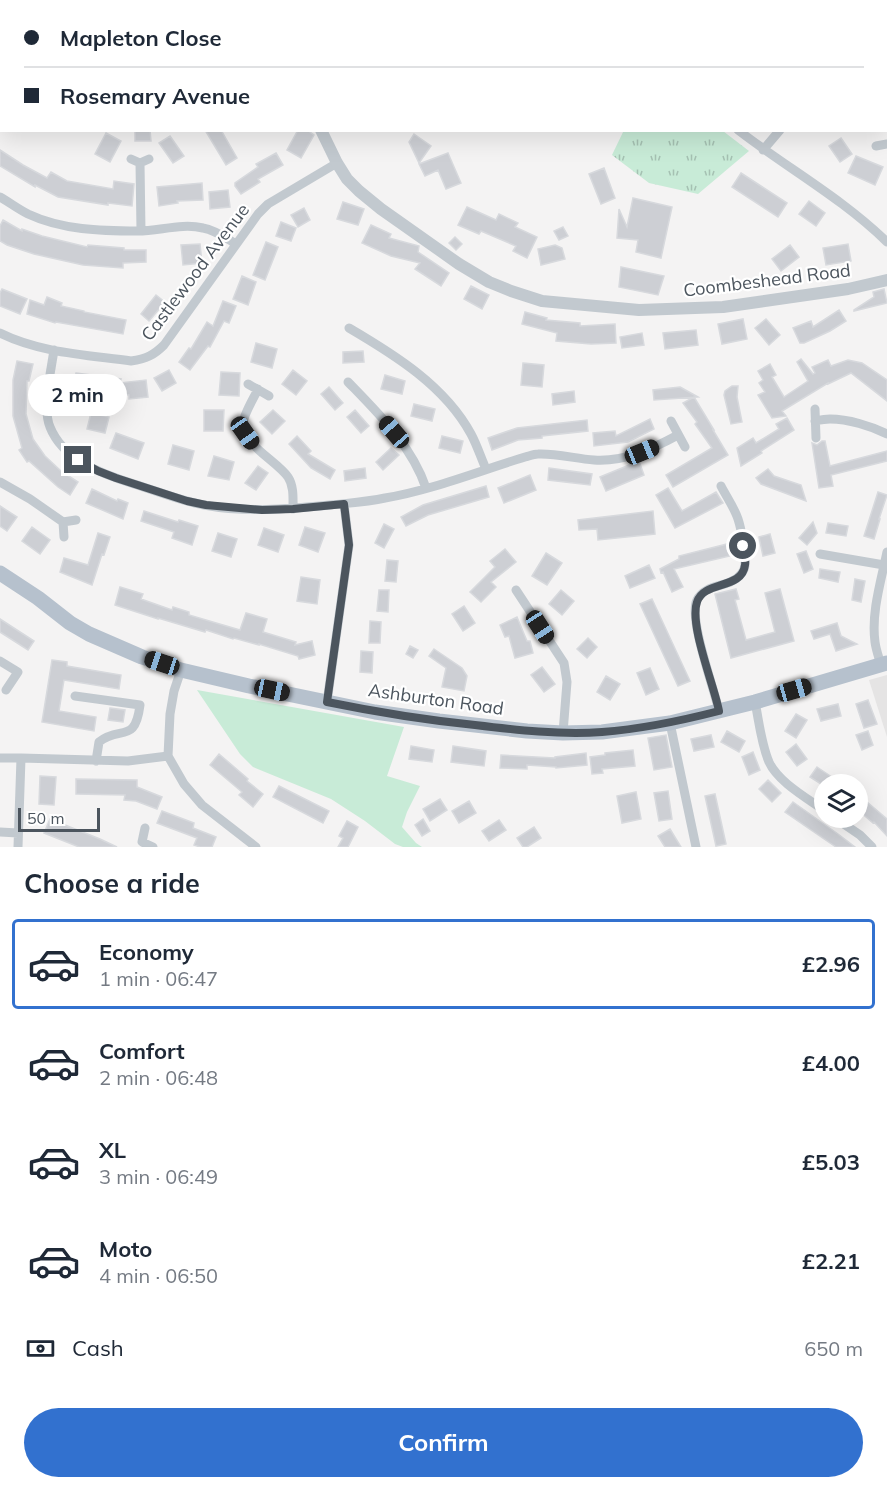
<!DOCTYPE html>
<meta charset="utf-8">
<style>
body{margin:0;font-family:Mulish,sans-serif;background:#f6f6f7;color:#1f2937;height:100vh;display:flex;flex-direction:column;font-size:22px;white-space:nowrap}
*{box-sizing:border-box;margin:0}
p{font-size:20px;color:#747a83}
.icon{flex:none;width:33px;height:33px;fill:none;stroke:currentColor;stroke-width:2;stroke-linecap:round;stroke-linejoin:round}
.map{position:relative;height:847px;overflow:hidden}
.drawer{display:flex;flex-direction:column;background:#fff;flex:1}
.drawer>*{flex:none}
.banner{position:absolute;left:0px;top:0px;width:888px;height:132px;box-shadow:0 6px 24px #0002;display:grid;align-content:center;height:132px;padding:0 24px;background:#fff}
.fabs{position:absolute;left:814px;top:774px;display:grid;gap:12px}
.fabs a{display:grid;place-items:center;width:54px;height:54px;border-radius:50%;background:#fff;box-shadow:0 6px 24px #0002;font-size:30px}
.scale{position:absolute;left:18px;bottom:15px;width:82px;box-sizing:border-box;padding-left:6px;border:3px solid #4c555e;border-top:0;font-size:16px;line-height:21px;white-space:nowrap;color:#4c555e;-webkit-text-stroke:4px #fff;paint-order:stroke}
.end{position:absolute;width:27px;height:27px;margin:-14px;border:8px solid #4c555e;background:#fff;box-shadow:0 0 0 3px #fff}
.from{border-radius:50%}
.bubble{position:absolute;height:42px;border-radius:21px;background:#fff;box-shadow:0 6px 24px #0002;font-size:20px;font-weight:700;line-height:42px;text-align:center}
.car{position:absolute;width:18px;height:36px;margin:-18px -9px;border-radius:8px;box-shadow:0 0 4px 2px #0007;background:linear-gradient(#222 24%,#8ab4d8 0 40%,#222 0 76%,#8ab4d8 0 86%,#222 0)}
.banner b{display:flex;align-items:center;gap:21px;height:57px;font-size:22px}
.banner b+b{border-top:2px solid #e0e1e3}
.banner i{width:15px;height:15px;background:#1f2937}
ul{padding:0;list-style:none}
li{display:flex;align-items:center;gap:18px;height:90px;margin:0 12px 9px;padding:0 12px;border:3px solid transparent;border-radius:6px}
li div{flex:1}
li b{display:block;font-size:22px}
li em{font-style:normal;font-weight:700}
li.active{border-color:#3271cf}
li>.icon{width:54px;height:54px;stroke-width:1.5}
h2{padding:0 24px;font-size:27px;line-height:72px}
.pay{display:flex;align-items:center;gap:15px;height:66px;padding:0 24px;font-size:22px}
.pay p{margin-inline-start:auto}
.action{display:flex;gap:12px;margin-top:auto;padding:12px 24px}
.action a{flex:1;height:69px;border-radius:36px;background:#3271cf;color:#fff;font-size:24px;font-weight:700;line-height:69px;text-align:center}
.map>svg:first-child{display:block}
.education{fill:#e5e4e4}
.grass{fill:url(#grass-tufts)}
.forest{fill:url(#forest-firs)}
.park{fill:#c8ebd7}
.building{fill:#cdcfd4;stroke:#d7d9dd;stroke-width:1.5}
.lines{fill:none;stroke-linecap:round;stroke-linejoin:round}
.minor{stroke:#c2c9cf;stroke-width:9}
.tertiary{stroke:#c2c9cf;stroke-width:12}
.primary{stroke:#b6c1cd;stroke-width:15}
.route{stroke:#4c555e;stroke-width:8}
.labels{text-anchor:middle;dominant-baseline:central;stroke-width:4.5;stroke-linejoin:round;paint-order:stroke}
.street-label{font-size:18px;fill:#4c555e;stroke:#fff}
</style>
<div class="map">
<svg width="887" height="847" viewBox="0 0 887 847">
<defs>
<pattern id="grass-tufts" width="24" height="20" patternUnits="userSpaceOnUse" patternTransform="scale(1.5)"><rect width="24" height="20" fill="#c8ebd7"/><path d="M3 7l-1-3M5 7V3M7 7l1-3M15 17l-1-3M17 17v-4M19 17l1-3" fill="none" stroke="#a5c1b2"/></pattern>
<pattern id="forest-firs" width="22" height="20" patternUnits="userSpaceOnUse" patternTransform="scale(1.5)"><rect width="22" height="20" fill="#c8ebd7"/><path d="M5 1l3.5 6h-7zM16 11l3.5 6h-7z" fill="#a5c1b2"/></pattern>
</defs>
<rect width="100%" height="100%" fill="#f4f3f3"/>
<path class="education" d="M887 675V737L869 680Z"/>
<path class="grass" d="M624 130 723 131 749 151 698 194 649 183 612 155Z"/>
<path class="forest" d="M740 0H859V1H738Z"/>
<path class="park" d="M197 690 404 727 387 776 420 786 407 812 402 827 416 843 422 847H403L395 844 365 821 331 799 253 767 240 754Z"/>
<path class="building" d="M135 130H150L151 141H135Z
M205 130H221L237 158 226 165Z
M298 130H307L314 135 301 158 287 150Z
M106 133 121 141 110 162 95 154Z
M414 134 431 146 419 163 409 142Z
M170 136 184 156 173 163 159 143Z
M841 138 852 154 840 162 829 146Z
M0 150 23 165 47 178 51 172 67 181 113 189 114 181 134 184 132 206 108 203V205L58 197 35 185V187L0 166Z
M276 153 283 165 258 179 260 182 241 194 235 186V183L258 167 256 164Z
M448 153 461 183 446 189 438 170 425 176 419 164Z
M856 156 883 167 875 185 848 173Z
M604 168 615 198 601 204 589 174Z
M741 173 787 203 778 217 732 187Z
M202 183 203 200 177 201 178 203 159 206 157 187Z
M228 190 230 207 210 209 209 192Z
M633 198 672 207 661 258 636 252 638 240 617 238 619 209 627 227Z
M809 201 825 213 816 226 799 214Z
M343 202 364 209 358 225 337 219Z
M467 207 496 220 499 214 518 223 515 227 537 237 527 258 513 251 516 246 481 231 479 234 458 225Z
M304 208 310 220 298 227 291 215Z
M3 220 22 231V229L42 236 87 247 88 245 124 248V250H146V262L123 263V268L83 265 34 254 7 245 0 241V226Z
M281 222 296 228 291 241 276 236Z
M371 225 391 234 389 238 419 246 418 252 449 273 441 286 415 269 420 263 391 256 362 243Z
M563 227 568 236 559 240 554 231Z
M455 237 462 244 456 250 449 243Z
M266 242 278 247 265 280 253 275Z
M200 244 202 263 183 265 181 245Z
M848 244 851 261 826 265 823 248Z
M555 245 562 248 565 259 541 265 538 249Z
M790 245 799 257 781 271 772 259Z
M621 267 664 276 658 295 619 287Z
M242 276 256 282 248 305 233 299Z
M471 286 489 295 482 309 464 299Z
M2 289 27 299 20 314 0 306V293Z
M884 289 887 303 854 311V310L874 297 873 292Z
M156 295 165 302 149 321 141 314Z
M47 297 62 303 61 306 84 311V312L126 320 123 334 56 322 55 323 27 314 30 300 44 305Z
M223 301 236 306 229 323 224 321 210 347 208 346 190 370 179 362 189 348 191 349 207 322 213 326Z
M839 310 846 321 830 331 804 343H800L793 328 811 321 813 327Z
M525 312 547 318 546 320 580 323V326L615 324 616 343 591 344 556 341 557 333 522 324Z
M743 319 747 339 722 344 718 324Z
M766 319 780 335 769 345 755 328Z
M696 330 698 345 665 349 663 333Z
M642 333 644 345 622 348 620 337Z
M256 343 277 349 272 368 251 362Z
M363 351 364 362 343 363V352Z
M801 359 813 374 815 373 812 367 828 360 831 366 848 360 862 363 887 380V401L851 373 828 384V383L782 411 786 416 772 418 758 395 765 392 759 383 763 380 758 371 770 364 776 375 772 377 784 397 808 381 797 362Z
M17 361 33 364 29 381H27L26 414 33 439 45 456 61 471 78 482 70 495 58 487 29 461 27 462 19 450 22 448 13 416V380Z
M523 363 544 365 542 387 521 385Z
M169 370 176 383 162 391 154 378Z
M293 370 307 381 296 395 282 384Z
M221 372 240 373 239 396 219 395Z
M76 373 121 379 120 383 146 380 148 397 129 399V395L88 390V393L73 391Z
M385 375 405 381 402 394 381 389Z
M732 386H738L737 397 742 422 731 424 724 395 725 391Z
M329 387 343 403 335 410 321 394Z
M680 387 698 397 654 400 653 390Z
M574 391 575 402 553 405 552 394Z
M694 397 714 430H713L728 455 673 487 666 475 712 448 695 424 697 422 683 403Z
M414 404 435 409 432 421 411 416Z
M204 410H224L223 431H204Z
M273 410 285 421 272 434 260 422Z
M355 410 369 426 361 433 347 417Z
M91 413 109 417 105 433 87 429Z
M787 418 794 430 761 451 762 453 741 466 737 448 753 438 756 443 779 429 776 424Z
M650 419 654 429 628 442 594 446 593 433 615 431 616 436Z
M587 420 588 431 542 436V438L518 440 492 450 488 438 517 428Z
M116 433 144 443 138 459 110 448Z
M297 436 311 451 308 454 335 470 330 479 311 468 289 444Z
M442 436 463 441 460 453 439 448Z
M822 441H825L830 466 887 451V461L831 475 833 486 819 488 812 443 817 445Z
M173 445 194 451 189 470 168 464Z
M391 448 399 455 383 470 376 462Z
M214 456 234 462 229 480 208 476Z
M639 461 644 475 606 491 600 477Z
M258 466 268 473 256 490 245 483Z
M365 468 366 478 345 481 344 471Z
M549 468 592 474 590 485 548 480Z
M768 469 774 476 801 485 806 501 761 484 756 478Z
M530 475 536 490 504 503 498 488Z
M486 486 489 497 428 515 406 526 401 517 423 505Z
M668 488 682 511 716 492 723 503 675 528 656 495Z
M92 489 117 501 118 499 128 503 123 519 86 503Z
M878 492 887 495 879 519H880L874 539 864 536Z
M0 506 17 517 7 531 0 526Z
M144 511 178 522 179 520 198 526 192 545 172 538 174 532 141 521Z
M653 511 655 534 598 540 597 529 579 530 578 520Z
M813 522 817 533 807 545 799 538Z
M828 523 848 526 846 536 826 533Z
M384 524 394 529 384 548 375 543Z
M32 527 50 540 40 554 22 541Z
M305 527 325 533 318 552 299 545Z
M264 528 284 535 278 552 258 545Z
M98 533 110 537 104 555 102 554 92 585 60 572 64 558 88 565Z
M218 533 237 539 231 557 212 551Z
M770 534 775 553 763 556 759 537Z
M731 543 734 555 674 569 683 587 672 592 663 572 661 573 660 569 679 559V556Z
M505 549 516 562 491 582 496 587 481 602 470 592 495 567 490 561Z
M806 551 813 569 804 573 797 554Z
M546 553 562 563 547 585 532 576Z
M387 560 398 561 396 582 385 581Z
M649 565 655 578 630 588 625 576Z
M820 569 840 572 838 582 819 578Z
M301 577 320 580 317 604 297 601Z
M855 579 865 581 861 602 852 600Z
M120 587 143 594 141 599 172 610 173 607 189 612V615L240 630 246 613 267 619 263 632 296 642 295 645 312 641 315 655 299 659 298 656 259 644V645L234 638 233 639 206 630 205 632 158 618V619L115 605Z
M736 589 739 599 735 600 746 640 775 632 765 593 780 589 794 641 731 658 715 594Z
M379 590H389L388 612 377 611Z
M561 590 574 601 562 615 549 604Z
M652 599 690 681 678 686 640 604Z
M464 606 475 623 463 631 452 614Z
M517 617 527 641H530L533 653 515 658 509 636 505 637 500 625Z
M0 619 34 641 28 650 0 632Z
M370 621 381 622 380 643H369Z
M837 623 841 636 857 644 836 651 830 634 814 639 811 631Z
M588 638 597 647 587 658 577 649Z
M410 646 418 650 413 658 406 654Z
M434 649 462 668 467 676 464 691 442 687 446 668 429 656Z
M361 651 373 652 372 673 360 672Z
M52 660 67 662V666L121 675 119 689 64 680 59 711 96 717 94 731 42 722Z
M542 667 555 684 544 692 531 675Z
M650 668 659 689 646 695 637 673Z
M606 676 620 684 610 700 597 692Z
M868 700 877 724 864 728 856 704Z
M838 704 841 716 821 721 817 709Z
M110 708 125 710 123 722 108 720Z
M796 714 807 720 796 738 785 731Z
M727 731 745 741 739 752 721 742Z
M868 731 873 745 862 750 856 735Z
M666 735 672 767 654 770 648 738Z
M711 735 714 747 694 751 691 739Z
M796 744 807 759 797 766 786 752Z
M411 746 434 750 432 762 409 759Z
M453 746 486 751 484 766 451 762Z
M633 750 635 766 602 769 603 773 592 774 590 757 605 755V753Z
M753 752 760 770 749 775 742 757Z
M586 753 587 765 556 768V767L527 765V769L500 768 501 755 555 758V757Z
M219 754 248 779 247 781 263 794 253 807 239 795 242 792 210 765Z
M817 767 842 784H821L810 777Z
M40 776 56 777 54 805 39 804Z
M76 779 137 780V787L162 797 157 809 136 801 124 800 125 795 76 794Z
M768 780 781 793 772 802 759 789Z
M279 786 329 811 323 823 273 797Z
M668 791 672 819 659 821 654 793Z
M636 792 641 819 622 823 617 796Z
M715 794 726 844 716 846 705 796Z
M440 799 447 810 430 821 423 809Z
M469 801 476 813 459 823 452 811Z
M793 802 838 834 855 847H836L785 812Z
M867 802 887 819V836L874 822 873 823 859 811Z
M162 811 194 823 193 828 216 837 212 847H200L194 845 197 838 157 823Z
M50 819 100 839 117 847H79L44 833Z
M423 819 430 831 422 836 415 825Z
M499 820 506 830 489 841 482 831Z
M347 821 358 827 348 847H338L343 838 339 836Z
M534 827 541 838 527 847H523L517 838Z
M670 829 681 847H665L658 836Z"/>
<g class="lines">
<path class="minor" d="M474 0V2
M594 0 596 2
M886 71 887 70
M738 130C787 168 842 198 887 242
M876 146 887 144
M763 150 780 130
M131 159 140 163 149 159
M140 163 141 231
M0 197C9 202 18 209 28 214 62 230 101 231 138 231 159 231 182 223 203 228 215 230 226 238 236 244
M349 328C395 355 445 386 471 434 477 445 481 458 486 469
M0 333C40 353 88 355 131 361 146 359 154 355 164 345L258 214 268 204 337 163
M54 350C51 371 42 408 50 427 63 460 102 474 134 484 157 491 180 501 204 505 246 513 288 509 331 505 349 503 367 502 385 498 432 490 479 471 525 457 529 456 534 454 538 454 555 453 577 459 594 460 625 462 652 449 678 435
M348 382C378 413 412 446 426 488
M248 384 269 396
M258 389C254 398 243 415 243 424 243 445 277 461 288 477 294 486 293 498 293 509
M815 409 816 438
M671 421 685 447
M815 421C820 420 825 419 830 419 848 419 871 426 887 434
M0 482 30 499 63 522
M64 537 63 522 76 520
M820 554 884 565
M516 590 564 663 567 682 563 733
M0 661 18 672 6 690
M881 665C879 658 876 650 875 642 871 613 881 581 887 552
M181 670 174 691 170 714 168 756 184 784 202 805 256 847
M75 696 140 705C135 745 120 725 99 742L96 761
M327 702 349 545 344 504
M755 702C759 721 761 743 769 762 778 782 807 798 825 811
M719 711C714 688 688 618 697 600 704 586 721 587 732 581 739 578 745 571 745 564 746 554 741 528 738 519 734 507 726 496 721 486
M670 723 696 847
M0 758H21
M835 818 860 835 872 847
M145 828 142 842 153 847
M0 832 18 833
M18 847 21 758 128 761 168 756"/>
<path class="tertiary" d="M263 2V0
M321 130 337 163 347 179 359 191 381 209 459 264 489 282 511 291 542 301 639 310 723 307 848 289 887 280"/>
<path class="primary" d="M0 573 38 598 70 623 89 634 142 657 181 670 249 686 375 712 439 721 527 731 563 733 602 732 670 723 755 702 887 663"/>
</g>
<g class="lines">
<path class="route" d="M78 460 98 471 116 478 187 501 206 505 262 510 293 509 344 504 349 545 327 702C376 712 425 720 475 725 517 730 560 735 602 732 642 729 680 721 719 711 714 685 689 625 697 602 704 580 742 590 745 565 746 560 744 552 743 546"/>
</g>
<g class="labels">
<g class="street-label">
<text transform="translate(195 272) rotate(-53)">Castlewood Avenue</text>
<text transform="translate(767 280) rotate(-7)">Coombeshead Road</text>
<text transform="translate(436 699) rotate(8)">Ashburton Road</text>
</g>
</g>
</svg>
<div class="fabs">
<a><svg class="icon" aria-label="layers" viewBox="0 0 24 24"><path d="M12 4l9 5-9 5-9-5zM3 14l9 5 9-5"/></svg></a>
</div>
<div class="scale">50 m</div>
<i class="end from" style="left:743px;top:546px"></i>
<i class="end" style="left:78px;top:460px"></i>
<div class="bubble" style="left:28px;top:374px;width:99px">2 min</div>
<i class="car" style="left:394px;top:432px;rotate:319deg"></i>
<i class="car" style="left:245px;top:433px;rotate:145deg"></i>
<i class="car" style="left:642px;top:452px;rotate:68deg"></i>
<i class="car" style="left:540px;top:627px;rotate:147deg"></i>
<i class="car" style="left:162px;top:663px;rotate:288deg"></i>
<i class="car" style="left:272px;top:690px;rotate:102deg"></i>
<i class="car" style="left:794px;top:690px;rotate:74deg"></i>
<div class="banner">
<b><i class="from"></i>Mapleton Close</b>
<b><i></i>Rosemary Avenue</b>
</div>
</div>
<section class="drawer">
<h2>Choose a ride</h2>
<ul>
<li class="active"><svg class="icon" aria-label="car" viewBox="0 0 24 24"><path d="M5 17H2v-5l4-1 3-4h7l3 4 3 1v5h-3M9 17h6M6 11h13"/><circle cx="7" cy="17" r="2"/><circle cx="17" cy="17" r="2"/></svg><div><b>Economy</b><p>1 min · 06:47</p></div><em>£2.96</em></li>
<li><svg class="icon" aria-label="car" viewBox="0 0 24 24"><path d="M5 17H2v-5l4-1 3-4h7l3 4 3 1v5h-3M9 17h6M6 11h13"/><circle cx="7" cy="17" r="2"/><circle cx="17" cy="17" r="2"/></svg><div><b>Comfort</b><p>2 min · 06:48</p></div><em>£4.00</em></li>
<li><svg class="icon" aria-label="car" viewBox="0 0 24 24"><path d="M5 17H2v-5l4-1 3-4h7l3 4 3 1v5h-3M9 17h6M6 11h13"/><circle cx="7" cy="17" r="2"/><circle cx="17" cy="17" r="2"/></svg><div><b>XL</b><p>3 min · 06:49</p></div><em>£5.03</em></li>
<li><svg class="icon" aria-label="car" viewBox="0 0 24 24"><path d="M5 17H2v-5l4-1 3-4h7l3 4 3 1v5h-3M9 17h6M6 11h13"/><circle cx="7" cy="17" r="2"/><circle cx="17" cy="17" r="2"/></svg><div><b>Moto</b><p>4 min · 06:50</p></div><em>£2.21</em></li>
</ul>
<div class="pay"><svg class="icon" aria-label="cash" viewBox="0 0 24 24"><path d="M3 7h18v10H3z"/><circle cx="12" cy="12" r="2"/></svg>Cash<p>650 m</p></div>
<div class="action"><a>Confirm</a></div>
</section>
